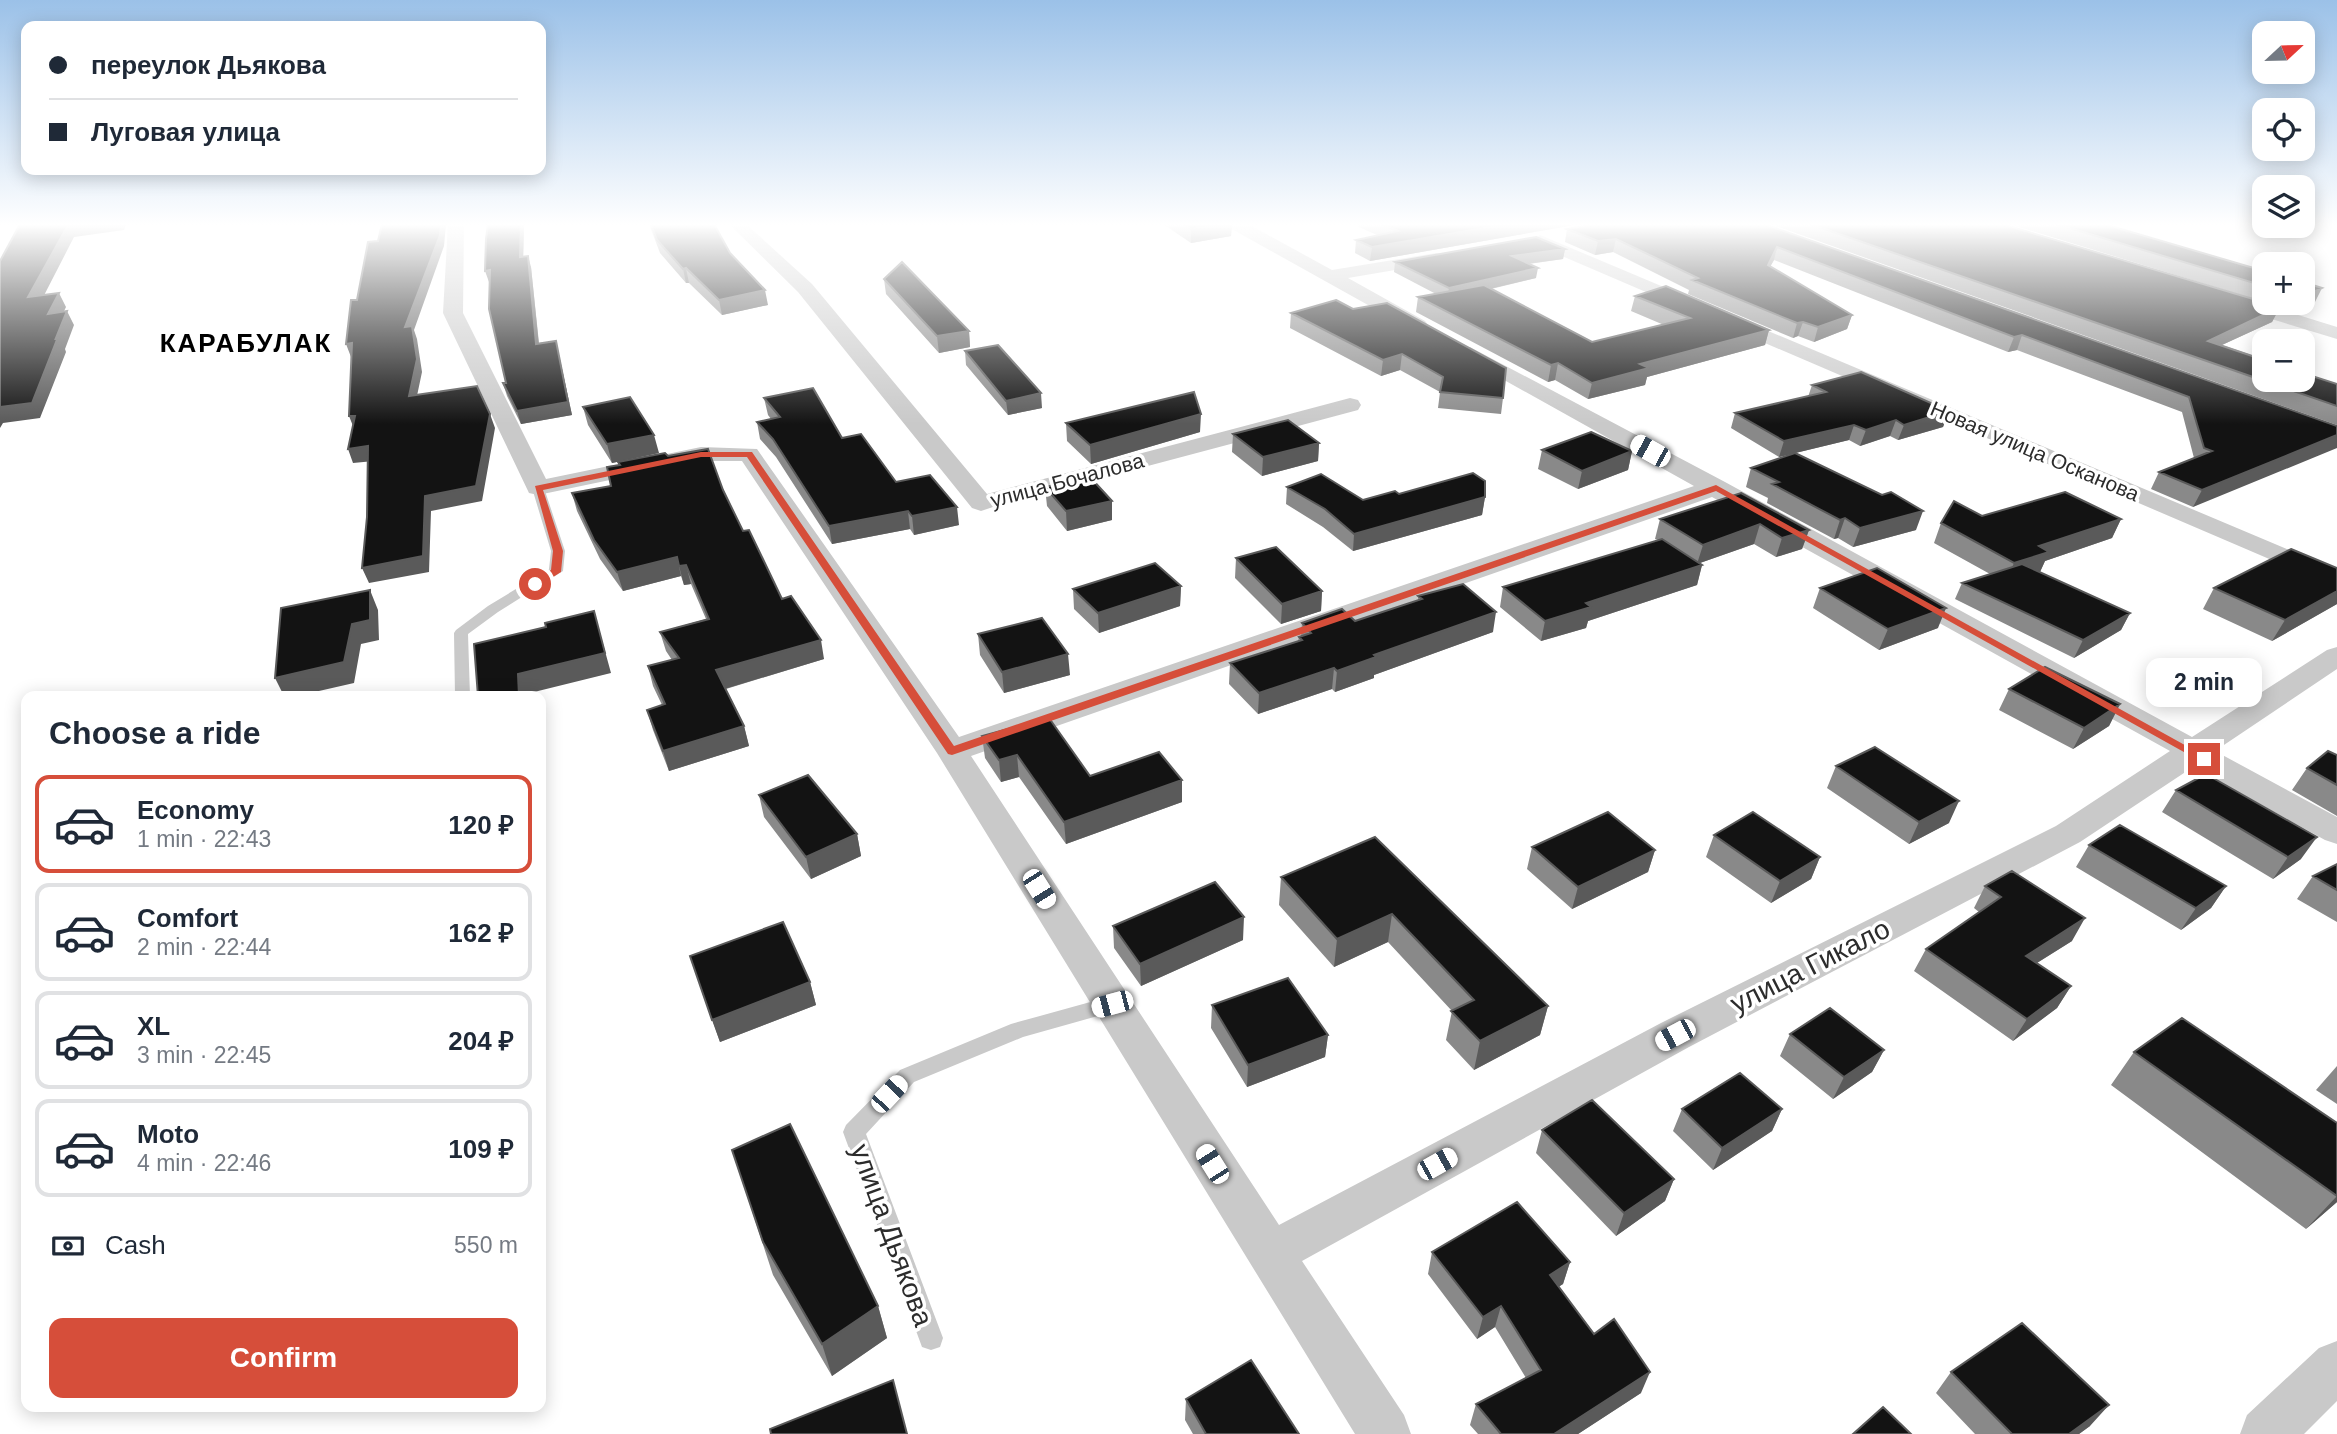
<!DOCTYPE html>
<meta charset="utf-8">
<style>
body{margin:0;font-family:Helvetica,sans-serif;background:#f6f6f7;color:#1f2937;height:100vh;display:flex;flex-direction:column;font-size:26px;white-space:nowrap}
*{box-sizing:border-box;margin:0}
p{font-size:23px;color:#747a83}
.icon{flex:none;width:38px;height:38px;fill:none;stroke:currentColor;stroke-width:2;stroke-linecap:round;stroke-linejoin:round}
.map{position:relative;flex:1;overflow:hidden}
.side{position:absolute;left:21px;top:691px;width:525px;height:721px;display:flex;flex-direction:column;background:#fff;border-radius:14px;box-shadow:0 4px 18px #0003}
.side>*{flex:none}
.top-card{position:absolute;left:21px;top:21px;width:525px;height:154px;border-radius:14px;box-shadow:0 4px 18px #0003;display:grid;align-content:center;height:154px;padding:0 28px;background:#fff}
.needle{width:46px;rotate:68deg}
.controls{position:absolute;left:2252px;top:21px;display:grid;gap:14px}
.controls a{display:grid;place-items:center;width:63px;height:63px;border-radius:14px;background:#fff;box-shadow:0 4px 18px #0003;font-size:35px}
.end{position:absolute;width:32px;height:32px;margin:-16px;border:9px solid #d64e3a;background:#fff;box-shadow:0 0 0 4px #fff}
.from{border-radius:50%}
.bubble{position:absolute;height:49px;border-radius:14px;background:#fff;box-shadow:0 4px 18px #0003;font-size:23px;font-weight:600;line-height:49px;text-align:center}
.car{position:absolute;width:21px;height:42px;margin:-21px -10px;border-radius:9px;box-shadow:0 0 5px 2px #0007;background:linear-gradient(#fff 24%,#345 0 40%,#fff 0 76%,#345 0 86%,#fff 0)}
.top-card b{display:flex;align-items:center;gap:24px;height:66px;font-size:26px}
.top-card b+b{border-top:2px solid #e0e1e3}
.top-card i{width:18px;height:18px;background:#1f2937}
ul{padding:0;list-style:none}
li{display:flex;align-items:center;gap:21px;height:98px;margin:0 14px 10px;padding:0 14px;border:4px solid #e0e1e3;border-radius:14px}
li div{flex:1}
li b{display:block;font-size:26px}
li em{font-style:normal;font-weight:600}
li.active{border-color:#d64e3a}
li>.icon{width:63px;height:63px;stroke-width:1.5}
h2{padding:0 28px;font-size:32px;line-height:84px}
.pay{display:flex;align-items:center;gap:18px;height:77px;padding:0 28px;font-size:26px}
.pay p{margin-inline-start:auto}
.cta{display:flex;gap:14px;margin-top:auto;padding:14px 28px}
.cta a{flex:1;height:80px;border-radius:14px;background:#d64e3a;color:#fff;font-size:28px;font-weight:600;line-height:80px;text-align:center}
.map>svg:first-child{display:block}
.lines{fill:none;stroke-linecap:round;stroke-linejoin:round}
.service{fill:#c9c9c9;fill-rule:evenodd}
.minor{fill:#c9c9c9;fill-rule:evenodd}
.wall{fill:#898989}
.shaded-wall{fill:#5a5a5a}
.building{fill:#131313;stroke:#5a5a5a;stroke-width:2}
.route{fill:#d64e3a}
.labels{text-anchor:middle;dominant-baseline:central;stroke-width:7;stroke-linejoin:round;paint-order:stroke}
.far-street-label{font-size:21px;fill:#2c2c2c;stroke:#fff}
.far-district-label{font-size:26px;font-weight:bold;letter-spacing:2px;fill:#000;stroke:#fff}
.near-street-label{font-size:28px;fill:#2c2c2c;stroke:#fff}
</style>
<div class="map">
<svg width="2337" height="1434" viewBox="0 0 2337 1434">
<rect width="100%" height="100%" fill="#fff"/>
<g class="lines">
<path class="service" d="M538 484 544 488 565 551 563 571 498 612 468 634 470 696H455L454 633 456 630 488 606 549 569 551 551 532 488Z
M1112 996 1119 998 1122 1004 1119 1010 1023 1037 914 1082 866 1134 943 1338 940 1347 931 1350 922 1347 843 1132 846 1125 900 1070 1011 1024Z"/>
<path class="minor" d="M448 224H464L463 313 546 479 701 447 757 449 959 737 1694 486 1463 357 1460 353 1463 349 1470 347 1725 482 2192 737 2327 650 2337 647V669L2215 751 2337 817V844L2325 840 2193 767 2080 842 1689 1047 1302 1261 1404 1415 1411 1434H1355L937 753 742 461H701L538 495 529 493 443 313ZM1712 497 2170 751 2056 826 1661 1023 1279 1225 971 756Z
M729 224H746L812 284 987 494 1350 398 1358 400 1361 405 1358 410 990 508 981 511 972 508 798 292Z
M1228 224H1248L1332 270 1436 253 1442 254 1445 258 1442 262 1348 278 1425 321 1428 325 1425 329H1411L1230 228Z
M1540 235 2337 570V588L1534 244 1531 240Z
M2236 296 2337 327V339L2229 306 2226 302 2229 298Z
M2337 1341V1401L2304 1434H2240L2247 1415 2319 1348Z"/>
</g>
<path class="wall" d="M488 224H524L523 256 531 267 539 343 556 341 572 415 521 424 507 396 503 383H506L490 282H489Z
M649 224H714L730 253 768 305 722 315 689 283H686L660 253Z
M1163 224H1232L1231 236 1191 243Z
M1352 224H1580L1370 261 1355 253 1356 240 1377 235Z
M1764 224 2337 426 2193 507 2151 489 2159 472 2194 458 2182 412 2017 350 2008 352 1774 260 1770 266 1852 315 1847 329 1814 342 1798 336 1793 338 1688 294 1689 290 1613 252 1595 255 1565 242 1567 229Z
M1770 224H2002L2280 307 2272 322 2222 345 2337 384V425Z
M2009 224H2104L2264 271V302Z
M1565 249 1563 259 1529 264 1536 278 1491 289 1592 342 1664 325 1631 311 1635 296 1769 330 1765 345 1647 377 1645 385 1588 399 1555 380 1548 382 1416 312 1418 297 1436 294 1394 272 1395 262Z
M884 279 969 331 970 347 939 353 886 294Z
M1336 300 1503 398 1501 414 1438 408 1440 392 1400 370 1381 376 1290 328 1291 313Z
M2315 302 2295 311 2267 303H2303Z
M965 351 1042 408 1008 415 966 365Z
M1812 385 1949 411 1943 427 1898 440 1890 436 1860 446 1849 440 1795 453 1916 530 1853 547 1838 538 1834 539 1767 503 1768 498 1746 487 1751 468 1793 454 1779 457 1731 428 1735 413 1808 397Z
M764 398 842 438 896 482 959 525 914 535 910 529 832 544 776 457 760 439 757 422 771 419 768 415Z
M583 407 659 453 612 463 588 425Z
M1066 423 1200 432 1091 464 1067 441Z
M1233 434 1319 443 1318 461 1262 476 1232 452Z
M1542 450 1632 451 1628 470 1578 489 1538 469Z
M668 456 723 490 743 531 782 599 824 659 726 689 744 726 749 746 669 771 653 730 647 710 662 705 653 686 648 666 672 660 666 651 660 632 706 619 691 584 684 585 681 576 623 591 600 559 577 511 572 493 611 486 619 465 618 462Z
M1045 487 1112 501V520L1067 531 1047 506Z
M1287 487 1363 500 1399 494 1485 497 1482 515 1353 551 1323 527 1286 504Z
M1741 493 1809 530 1802 549 1776 557 1754 544 1700 563 1702 565 1697 585 1588 621 1586 628 1541 641 1500 607 1503 587 1658 540 1655 539 1660 519Z
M1982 516 2121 519 2112 538 2045 561 2040 572 2130 613 2121 630 2074 658 1955 599 1962 583 1990 574 1934 543 1941 523Z
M1236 558 1322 591 1321 611 1281 624 1235 578Z
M2337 568V604L2272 641 2203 609 2214 588Z
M1181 586 1180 606 1099 633 1074 609 1073 589Z
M1820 588 1938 628 1879 650 1813 608Z
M1418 596 1493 632 1374 675V678L1335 692 1332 689 1258 714 1229 684 1230 663 1298 641 1299 637 1301 636 1302 623 1355 621 1418 600Z
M978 634 1070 675 1004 693 980 655Z
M2009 689 2120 704 2109 726 2073 749 1999 710Z
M982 736 1090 776 1182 780V802L1066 844 1019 777 1001 782 985 758Z
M2337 755V816L2292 790 2307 768Z
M1836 766 1949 823 1909 844 1827 788Z
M2176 790 2301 859 2273 879 2162 812Z
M759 795 857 834 861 856 811 879 764 817Z
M1714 835 1820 857 1811 879 1771 903 1706 857Z
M1375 837 1548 1006 1540 1035 1474 1070 1446 1040 1452 1011 1388 942 1334 967 1279 905 1281 877Z
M2089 845 2226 886 2211 908 2181 930 2076 867Z
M1532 847 1655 850 1648 872 1572 909 1527 869Z
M2337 864V922L2297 899 2313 876Z
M1985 886 2072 941 2037 963 2071 986 2057 1008 2013 1041 1914 971 1926 949 1979 912 1974 908Z
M1113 926 1243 940 1141 986 1114 948Z
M690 956 810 982 816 1005 720 1042Z
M1212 1005 1328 1035 1325 1057 1247 1087 1211 1028Z
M1790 1034 1884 1050 1872 1072 1833 1099 1780 1056Z
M2134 1052 2337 1123V1202L2306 1229 2111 1085Z
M2337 1066V1104L2316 1090Z
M1682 1109H1782L1772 1131 1713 1170 1673 1131Z
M1542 1130 1674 1179 1665 1201 1616 1236 1536 1153Z
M732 1150 878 1306 887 1338 832 1376 773 1275Z
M1432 1252 1570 1262 1563 1284 1558 1287 1641 1393 1578 1434H1478L1470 1425 1476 1404 1526 1378 1495 1327 1477 1339 1428 1274Z
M1951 1372 2090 1426 2079 1434H1975L1936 1393Z
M1186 1399 1299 1434H1193L1185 1420Z"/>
<path class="shaded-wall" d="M74 224H126L124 230 74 237 36 311 28 297 68 225Z
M441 224H446L444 246 414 330 417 339 422 372 414 410 409 396 405 327Z
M521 224H524L523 268 520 257Z
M1224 224H1232L1231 236 1191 243V229Z
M1508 224H1580L1370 261 1372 247Z
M1616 239 1613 252 1595 255 1598 241Z
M1777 247 1774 260 1764 278 1768 265Z
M1565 249 1563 259 1510 266 1512 256Z
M528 256 531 267 540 356 536 344Z
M686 268 689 283H686L683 269Z
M1538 268 1536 278 1447 299 1449 288Z
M490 270 493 281 489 282 485 271Z
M2322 288 2315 302 2295 311 2299 303H2303V297Z
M765 290 768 305 722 315 719 300Z
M59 293 66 307 56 328 48 314Z
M2280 307 2272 322 2200 355 2208 341Z
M67 311 74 325 65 349 66 352 40 418 3 423 0 428V407L56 338Z
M1852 315 1847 329 1814 342 1818 327Z
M1803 322 1798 336 1793 338 1797 323Z
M1769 330 1765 345 1647 377 1645 385 1588 399 1592 383 1640 364Z
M969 331 970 347 939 353 937 336Z
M2022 335 2017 350 2008 352 2014 337Z
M556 341 572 415 521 424 517 411Z
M352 343 351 357 346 344Z
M1402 354 1400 370 1381 376 1383 360Z
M1558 363 1555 380 1548 382 1551 365Z
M1041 393 1042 408 1008 415 1006 401Z
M1949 411 1943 427 1898 440 1904 425Z
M490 414 495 428 482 501 431 511 429 572 369 583 362 568 425 496Z
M1201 414 1200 432 1091 464 1090 445Z
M349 416H355V431Z
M1896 420 1890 436 1860 446 1866 430Z
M1854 425 1849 440 1779 457 1784 441Z
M654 435 659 453 612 463 607 444Z
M2337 435V448L2193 507 2202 490Z
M1319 443 1318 461 1262 476 1263 457Z
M368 446 374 461 353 463 348 449Z
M1632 451 1628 470 1578 489 1582 471Z
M1485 497 1482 515 1353 551 1354 534Z
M1112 501V520L1067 531 1066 511Z
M957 507 959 525 914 535 912 516Z
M908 511 910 529 832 544 829 526Z
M1923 511 1916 530 1853 547 1860 528Z
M1845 518 1838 538 1834 539 1840 520Z
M2121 519 2112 538 2045 561 2040 572 2005 583 2014 563 2039 546Z
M1760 524 1754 544 1697 564 1703 545Z
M1809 530 1802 549 1776 557 1782 538Z
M677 557 681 576 623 591 617 572Z
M686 565 691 584 684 585 679 566Z
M1702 565 1697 585 1588 621 1586 628 1541 641 1545 621 1586 603Z
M1181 586 1180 606 1099 633 1098 613Z
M370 590 378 610 379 640 361 644 354 683 297 696H284L275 678 352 624Z
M1322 591 1321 611 1281 624 1282 604Z
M2337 591V604L2272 641 2285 620Z
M1946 608 1938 628 1879 650 1888 629Z
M594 611 611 673 526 694V696H519L518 674Z
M1496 612 1493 632 1374 675V678L1335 692 1337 671 1374 655Z
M2130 613 2121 630 2074 658 2083 640Z
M821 640 824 659 721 690 716 670Z
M1068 654 1070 675 1004 693 1002 672Z
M1334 668 1332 689 1258 714 1259 693Z
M2120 704 2109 726 2073 749 2084 728Z
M744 726 749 746 669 771 663 751Z
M1017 755 1019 777 1001 782 999 760Z
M1182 780V802L1066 844 1064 822Z
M1959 801 1949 823 1909 844 1919 822Z
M857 834 861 856 811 879 806 857Z
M2317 837 2301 859 2273 879 2288 857Z
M1655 850 1648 872 1572 909 1578 887Z
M1820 857 1811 879 1771 903 1780 881Z
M2226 886 2211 908 2181 930 2196 908Z
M1392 914 1388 942 1334 967 1337 939Z
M1244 917 1243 940 1141 986 1140 964Z
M2085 918 2072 941 2013 978 2026 956Z
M810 982 816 1005 720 1042 712 1020Z
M2071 986 2057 1008 2013 1041 2027 1019Z
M1548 1006 1540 1035 1474 1070 1480 1041Z
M1328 1035 1325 1057 1247 1087 1248 1065Z
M1884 1050 1872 1072 1833 1099 1844 1077Z
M1782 1109 1772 1131 1713 1170 1722 1148Z
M1674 1179 1665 1201 1616 1236 1624 1213Z
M2337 1196V1202L2306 1229Z
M1570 1262 1563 1284 1543 1297 1550 1275Z
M878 1306 887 1338 832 1376 822 1344Z
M1501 1306 1495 1327 1477 1339 1483 1317Z
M1650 1372 1641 1393 1578 1434H1554Z
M2109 1405 2090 1426 2079 1434H2069Z"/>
<path class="building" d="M20 224H74L68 225 28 297 59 293 48 314 67 311 56 338 58 337 32 403 0 407V261Z
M382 224H441L440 235 405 327 412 326 417 359 409 396 477 386 490 414 476 486 425 496 423 556 362 568 367 517 368 446 348 449 355 416H349L352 343 346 344 351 300H357L368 242 378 241Z
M488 224H521L520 257 528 256 536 344 556 341 568 402 517 411 503 383H506L489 309 490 270 485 271 486 239Z
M651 224H714L730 253 765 290 719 300 686 268 683 269 657 240Z
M1183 224H1224L1191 229Z
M1381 224H1508L1372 247 1356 240 1398 231Z
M1596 224H1764L2337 426V435L2202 490 2159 472 2212 451 2204 448 2189 397 2022 335 2014 337 1777 247 1768 265 1852 315 1818 327 1803 322 1797 323 1692 280 1698 278 1616 239 1598 241 1567 229Z
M1810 224H2002L2280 307 2208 341 2264 360V380H2303V373L2337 384V406Z
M2056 224H2104L2264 271V286Z
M1536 237 1565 249 1512 256 1538 268 1449 288 1395 262Z
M902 262 969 331 937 336 884 279Z
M2303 282 2322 288 2303 297Z
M1484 285 1592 342 1690 318 1635 296 1666 286 1769 330 1640 364 1649 368 1592 383 1558 363 1551 365 1418 297Z
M1336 300 1353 309 1387 303 1506 368 1503 398 1440 392 1443 377 1402 354 1383 360 1291 313Z
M998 345 1041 393 1006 401 965 351Z
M1861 372 1949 411 1904 425 1896 420 1866 430 1854 425 1784 441 1735 413 1826 392 1812 385Z
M813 388 842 438 861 434 896 482 930 475 957 507 912 516 908 511 829 526 773 439 757 422 780 417 764 398Z
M1194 392 1201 414 1090 445 1066 423Z
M630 397 654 435 607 444 583 407Z
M1288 420 1319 443 1263 457 1233 434Z
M1591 432 1632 451 1582 471 1542 450Z
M708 449 723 490 743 531 749 530 782 599 791 596 821 640 716 670 744 726 663 751 647 710 665 704 648 666 679 658 660 632 709 619 686 565 679 566 677 557 617 572 594 540 572 493 611 486 607 467 620 465 618 462 665 453 668 456Z
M1795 453 1882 495 1891 492 1923 511 1860 528 1845 518 1840 520 1772 484 1779 482 1751 468Z
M1473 473 1485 481V497L1354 534 1325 509 1287 487 1321 474 1363 500 1395 491 1399 494Z
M1090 477 1112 501 1066 511 1045 487Z
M2065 492 2121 519 2039 546 2049 552 2014 563 1941 523 1954 501 1982 516Z
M1741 493 1809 530 1782 538 1760 524 1703 545 1660 519Z
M1662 539 1702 565 1586 603 1591 607 1545 621 1503 587Z
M1276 547 1322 591 1282 604 1236 558Z
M2291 549 2337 568V591L2285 620 2214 588Z
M1155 563 1181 586 1098 613 1073 589Z
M2022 564 2130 613 2083 640 1962 583Z
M1877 568 1946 608 1888 629 1820 588Z
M1463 584 1496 612 1374 655 1376 657 1337 671 1334 668 1259 693 1230 663 1302 640 1299 637 1311 633 1302 623 1342 609 1355 621 1422 599 1418 596Z
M370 590V620L352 624 344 662 275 678 281 608Z
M594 611 605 653 518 674 519 696H478L474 644 546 627 545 623Z
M1042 618 1068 654 1002 672 978 634Z
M2045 667 2120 704 2084 728 2009 689Z
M1049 718 1090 776 1159 752 1182 780 1064 822 1017 755 999 760 982 736Z
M1875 747 1959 801 1919 822 1836 766Z
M2328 751 2337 755V785L2307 768Z
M2206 774 2317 837 2288 857 2176 790Z
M808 775 857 834 806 857 759 795Z
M1608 812 1655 850 1578 887 1532 847Z
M1753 812 1820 857 1780 881 1714 835Z
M2120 825 2226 886 2196 908 2089 845Z
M1375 837 1548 1006 1480 1041 1451 1011 1474 1000 1392 914 1337 939 1281 877Z
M2337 864V890L2313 876Z
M2012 871 2085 918 2026 956 2071 986 2027 1019 1926 949 2001 897 1985 886Z
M1215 882 1244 917 1140 964 1113 926Z
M783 922 810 982 712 1020 690 956Z
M1288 978 1328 1035 1248 1065 1212 1005Z
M1830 1008 1884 1050 1844 1077 1790 1034Z
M2182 1018 2337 1123V1196L2134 1052Z
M1740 1073 1782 1109 1722 1148 1682 1109Z
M1592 1100 1674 1179 1624 1213 1542 1130Z
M790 1124 878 1306 822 1344 763 1242 732 1150Z
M1517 1202 1570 1262 1550 1275 1594 1334 1614 1319 1650 1372 1554 1434H1501L1476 1404 1541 1370 1501 1306 1483 1317 1432 1252Z
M2022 1323 2109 1405 2069 1434H2012L1951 1372Z
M1251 1360 1299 1434H1206L1186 1399Z
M893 1380 907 1434H771L770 1429Z
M1883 1407 1911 1434H1853Z"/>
<linearGradient id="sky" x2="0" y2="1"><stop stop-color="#9bc1e8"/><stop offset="0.53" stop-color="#fff"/><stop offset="1" stop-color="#fff" stop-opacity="0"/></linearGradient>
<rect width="2337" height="424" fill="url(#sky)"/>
<path class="route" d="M701 452H752L954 746 1716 485 2210 759 2208 761H2200L1716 491 952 755 948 754 747 457H701L543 490 563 551 561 572 539 586H532V582L551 570 553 551 535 486Z"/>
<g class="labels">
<g class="far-street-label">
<text transform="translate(2035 451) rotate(23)">Новая улица Осканова</text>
<text transform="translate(1067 480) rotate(-15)">улица Бочалова</text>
</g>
<g class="far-district-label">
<text x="246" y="343">КАРАБУЛАК</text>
</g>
<g class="near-street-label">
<text transform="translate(1810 966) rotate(-27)">улица Гикало</text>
<text transform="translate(892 1235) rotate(70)">улица Дьякова</text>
</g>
</g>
</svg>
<div class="controls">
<a><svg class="needle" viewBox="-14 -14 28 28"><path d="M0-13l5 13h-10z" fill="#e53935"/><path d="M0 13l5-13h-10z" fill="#747a83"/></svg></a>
<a><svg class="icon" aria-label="locate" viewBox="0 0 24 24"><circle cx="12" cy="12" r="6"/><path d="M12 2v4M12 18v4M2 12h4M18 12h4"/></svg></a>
<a><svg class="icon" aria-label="layers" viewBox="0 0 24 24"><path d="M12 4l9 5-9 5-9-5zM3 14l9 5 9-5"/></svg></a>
<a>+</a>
<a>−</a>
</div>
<i class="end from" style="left:535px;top:584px"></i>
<i class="end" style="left:2204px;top:759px"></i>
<div class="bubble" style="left:2146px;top:658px;width:116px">2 min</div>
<i class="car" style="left:1650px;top:451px;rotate:299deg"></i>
<i class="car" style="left:1039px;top:889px;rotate:148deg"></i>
<i class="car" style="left:1112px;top:1004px;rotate:255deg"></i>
<i class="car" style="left:1675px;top:1035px;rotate:242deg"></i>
<i class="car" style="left:889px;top:1094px;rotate:43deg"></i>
<i class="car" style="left:1212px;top:1164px;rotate:328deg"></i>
<i class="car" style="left:1437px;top:1164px;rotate:61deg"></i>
<div class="top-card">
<b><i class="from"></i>переулок Дьякова</b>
<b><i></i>Луговая улица</b>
</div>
<section class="side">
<h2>Choose a ride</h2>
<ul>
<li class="active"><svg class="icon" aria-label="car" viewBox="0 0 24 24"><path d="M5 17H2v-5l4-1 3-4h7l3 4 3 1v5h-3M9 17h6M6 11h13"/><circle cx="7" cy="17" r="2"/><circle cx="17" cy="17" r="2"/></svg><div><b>Economy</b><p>1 min · 22:43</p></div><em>120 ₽</em></li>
<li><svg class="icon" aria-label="car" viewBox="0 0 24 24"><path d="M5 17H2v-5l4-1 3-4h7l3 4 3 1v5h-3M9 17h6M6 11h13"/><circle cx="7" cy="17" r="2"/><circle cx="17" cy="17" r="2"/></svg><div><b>Comfort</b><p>2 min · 22:44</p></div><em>162 ₽</em></li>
<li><svg class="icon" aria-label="car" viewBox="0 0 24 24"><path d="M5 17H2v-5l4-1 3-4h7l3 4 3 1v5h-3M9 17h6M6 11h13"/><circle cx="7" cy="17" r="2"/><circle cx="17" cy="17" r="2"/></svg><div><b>XL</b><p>3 min · 22:45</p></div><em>204 ₽</em></li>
<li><svg class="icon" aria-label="car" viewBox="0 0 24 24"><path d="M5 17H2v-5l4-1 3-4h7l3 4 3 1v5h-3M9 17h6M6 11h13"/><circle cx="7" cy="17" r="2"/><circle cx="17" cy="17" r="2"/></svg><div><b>Moto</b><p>4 min · 22:46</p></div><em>109 ₽</em></li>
</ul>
<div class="pay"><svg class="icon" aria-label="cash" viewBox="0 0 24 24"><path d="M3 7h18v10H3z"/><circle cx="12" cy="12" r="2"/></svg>Cash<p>550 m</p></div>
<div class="cta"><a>Confirm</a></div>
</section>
</div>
